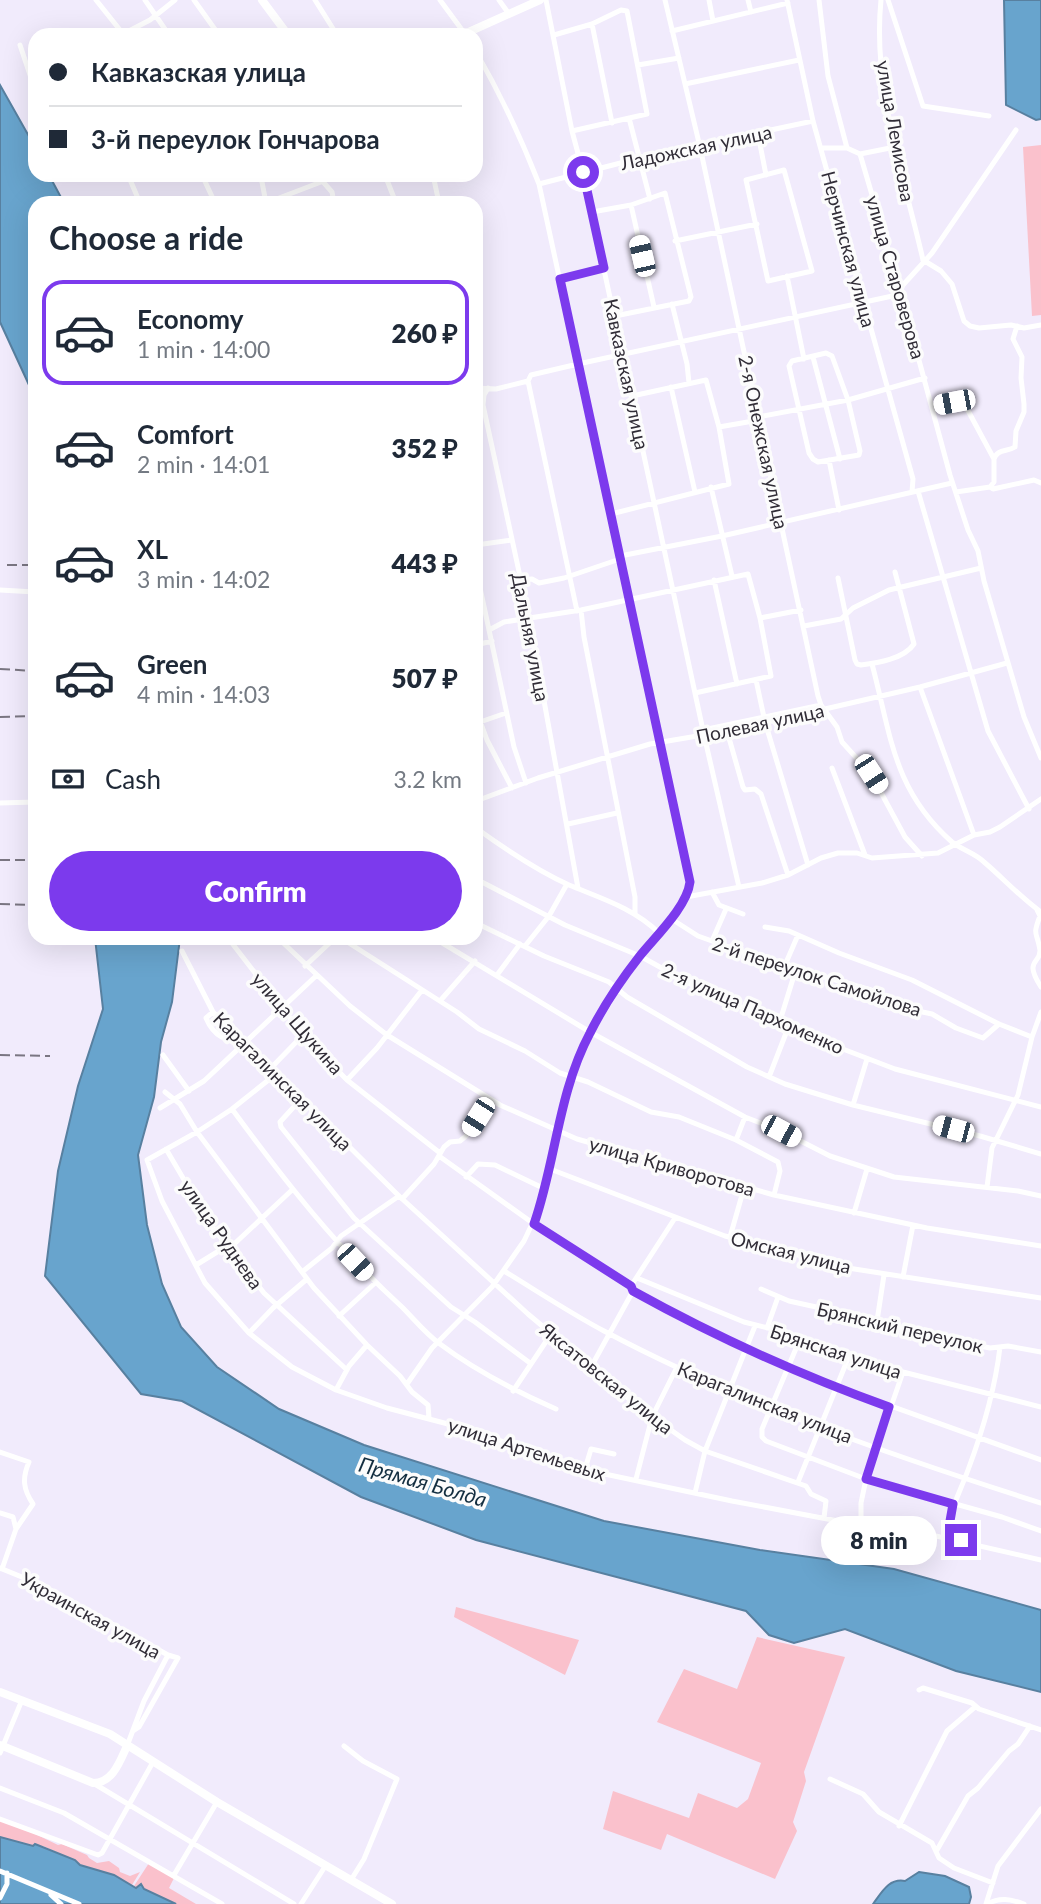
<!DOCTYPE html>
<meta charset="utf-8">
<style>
body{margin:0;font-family:Lato,sans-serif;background:#f6f6f7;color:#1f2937;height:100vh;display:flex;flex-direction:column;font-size:26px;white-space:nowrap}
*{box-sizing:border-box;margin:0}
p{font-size:23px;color:#747a83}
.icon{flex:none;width:38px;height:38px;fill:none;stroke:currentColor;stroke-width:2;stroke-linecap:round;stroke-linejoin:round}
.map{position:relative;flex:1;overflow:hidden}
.panel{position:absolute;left:28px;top:196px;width:455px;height:749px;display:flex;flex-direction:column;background:#fff;border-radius:21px;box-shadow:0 7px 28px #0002}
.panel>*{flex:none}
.top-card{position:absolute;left:28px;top:28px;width:455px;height:154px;border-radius:21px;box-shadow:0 7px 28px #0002;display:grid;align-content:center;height:154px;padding:0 21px;background:#fff}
.end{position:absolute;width:32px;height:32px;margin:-16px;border:9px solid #7c3aed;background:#fff;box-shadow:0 0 0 4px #fff}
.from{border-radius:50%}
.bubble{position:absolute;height:49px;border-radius:24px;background:#fff;box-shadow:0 7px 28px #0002;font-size:23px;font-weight:800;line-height:49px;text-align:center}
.car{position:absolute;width:21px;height:42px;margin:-21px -10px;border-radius:9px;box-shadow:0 0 5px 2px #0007;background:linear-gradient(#fff 24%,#345 0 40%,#fff 0 76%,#345 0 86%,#fff 0)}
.top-card b{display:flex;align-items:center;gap:24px;height:66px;font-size:26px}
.top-card b+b{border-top:2px solid #e0e1e3}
.top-card i{width:18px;height:18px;background:#1f2937}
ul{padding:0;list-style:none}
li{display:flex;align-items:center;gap:21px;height:105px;margin:0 14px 10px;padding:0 7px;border:4px solid transparent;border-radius:21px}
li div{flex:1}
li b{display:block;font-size:26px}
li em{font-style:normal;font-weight:800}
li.on{border-color:#7c3aed}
li>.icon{width:63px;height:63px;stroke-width:1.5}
h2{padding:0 21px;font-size:32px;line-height:84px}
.pay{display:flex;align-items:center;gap:18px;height:77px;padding:0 21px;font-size:26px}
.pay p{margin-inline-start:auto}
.cta{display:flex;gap:14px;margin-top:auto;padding:14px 21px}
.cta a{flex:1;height:80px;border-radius:42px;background:#7c3aed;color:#fff;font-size:28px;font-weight:800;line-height:80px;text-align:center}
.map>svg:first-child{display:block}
.green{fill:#fac1cc}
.water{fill:#68a4cd;stroke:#5880a0;stroke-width:2}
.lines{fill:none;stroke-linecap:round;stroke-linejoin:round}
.minor{stroke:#fff;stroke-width:5}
.major{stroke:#fff;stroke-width:8}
.rail{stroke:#7a7682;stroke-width:2;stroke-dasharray:10 5;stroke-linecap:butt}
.route{stroke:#7c3aed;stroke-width:9}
.labels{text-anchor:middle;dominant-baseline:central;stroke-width:7;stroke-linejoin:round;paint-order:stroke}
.street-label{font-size:19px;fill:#312d37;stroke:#fcfcfc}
.water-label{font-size:21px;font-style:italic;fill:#132e40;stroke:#fcfcfc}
</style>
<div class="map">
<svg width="1041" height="1904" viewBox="0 0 1041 1904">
<rect width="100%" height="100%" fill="#f1ebfc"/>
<path class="green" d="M1041 145V315L1032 316 1023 147Z
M456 1607 579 1640 565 1675 454 1617Z
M757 1637 845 1657 804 1772 806 1781 793 1822 797 1831 775 1879 667 1834 661 1850 603 1829 613 1791 689 1818 698 1793 737 1808 748 1799 761 1763 657 1722 684 1669 737 1689Z
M0 1817 58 1845 62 1844 87 1855 89 1858 97 1863 109 1861 119 1868 120 1872 130 1876 140 1872 132 1885 110 1874 80 1865 74 1860 43 1846H33L0 1837Z
M149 1863 174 1878 169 1888 196 1904H176L134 1886Z"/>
<path class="water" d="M1004 0H1041V119L1036 120 1006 105Z
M0 85 35 147V175H49L64 203H35V398L0 322Z
M95 938H180L172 1002 161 1042 154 1097 138 1155 147 1225 162 1284 181 1327 217 1367 279 1409 364 1445 604 1521 760 1550 894 1569 1041 1610V1692L956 1671 845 1629 794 1643 769 1635 746 1611 476 1540 361 1497 182 1401 141 1394 45 1276 58 1171 78 1086 103 1009Z
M0 1837 33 1846 35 1844 75 1860 80 1865 114 1875 136 1888 141 1884 144 1889 176 1904H0Z
M919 1872 945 1876 969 1887 971 1897 969 1904H873C882 1892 889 1878 905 1881Z"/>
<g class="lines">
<path class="minor" d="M96 0 124 35
M145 0 169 35
M194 0 219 35
M315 0 337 35
M440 0 465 34
M499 0 509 14
M546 0 572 131 583 172 704 735 739 887
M665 0 700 147 818 696 821 705 837 727 842 742 871 774 905 837 922 856
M709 0 713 21
M748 0 751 12
M787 0 813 121 913 479 912 492
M819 0 828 76 847 148 860 154 900 290 950 475 968 530 978 551 984 581 1024 717 1041 758
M881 0C872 88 904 176 923 260
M888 0 923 106 989 116
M592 24 612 123
M672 31 788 3
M123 34 150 20 175 0
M554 35 592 24 621 10 627 11 647 114 572 131
M20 45 35 90
M638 65 679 58
M685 84 799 60
M629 118 650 199
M758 134 766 175
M821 148H847
M860 154 895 147
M784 170 812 271 768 281 746 180Z
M128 175 140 203
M202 175 215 203
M258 175 262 182 266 203
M317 175 332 192 334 203
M385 175 396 203
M433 175 439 203
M130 180 145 175
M539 184 640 158 813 121
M266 203 321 182
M631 205 654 307
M592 212 631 205 665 193 691 297 689 301 615 316
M675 241 757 224
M923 260 941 271 952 284 964 321 970 326 979 328 1011 325 1024 328 1041 325
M787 276 804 359
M560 279 604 268
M672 304 687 364 689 383
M826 353 832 356 848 400 860 451 859 455 818 462 813 459 809 453 789 366 792 361Z
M813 357 840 459
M528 381 577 611
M671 387 695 492
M476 388 496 389 528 381 531 375 578 364 897 295 903 285 932 253 1016 130
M488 388 484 395 483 405 529 618 578 888
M932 406 954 402 965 405 994 459V482L990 487 956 492
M758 417 848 400 925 378
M719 427 759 420
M994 459C997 449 1007 452 1015 447L1016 431 1024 412V404L1021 378 1022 357 1013 339 1017 326
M829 460 839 510
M711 487 732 576
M990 487 993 489 1034 480 1041 483
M918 491 988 731 1029 809
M611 514 729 484 719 427 706 380 632 396
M476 545 512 540
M620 556 722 536 952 483
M476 569 514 747 526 783
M838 578 855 660 857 664 861 665C877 663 904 659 914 644L895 572
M521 580 532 579 539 583 564 578 620 559
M714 580 737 684
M0 590 35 592
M581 610 584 637 635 897V914
M760 618 801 610
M804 626 841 619 853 608 889 590 981 568
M489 630 504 622 581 610 748 574 760 618 771 676 695 693
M476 645 492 641
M872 664C891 735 893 790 952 842 962 850 975 853 984 862 1003 878 1021 898 1041 912
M756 680 765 722 808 865
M920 687 974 835
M476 710 487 740 512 788
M480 722 506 713
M703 730 821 705
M727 731 743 787 745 790 755 789 761 794 788 875
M832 768 865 855
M476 801 538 778 650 744 727 731 825 709 920 687 1007 663
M0 803 35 802
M568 824 617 813
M476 828C505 849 536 870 569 885 600 898 634 908 659 933
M476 879 565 925 640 956 696 987 788 1028 895 1069 1041 1107
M712 892 719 905 743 914
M686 897 762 883 788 875 821 858 838 853H857L872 858 938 853 974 835 990 832 1000 827 1041 799
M1037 910 1040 916C1032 937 1037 931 1040 950 1041 964 1023 959 1041 987
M670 918 698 936 765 960 871 990 913 1010 932 1014 956 1028 983 1038 999 1024
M476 923 544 956 609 982 627 997 747 1067 785 1084 853 1105 980 1136 1041 1154
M765 927 789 931 839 953 912 980 999 1024 1032 1037
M228 938 303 1035 347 1080 440 1153
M278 938 350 1006 387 1035 500 1105 577 1139 774 1195 927 1228 1041 1246
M341 938 457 1012 479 1029 525 1051 560 1073 588 1082 651 1112 679 1117 736 1140 778 1162 780 1171 774 1195
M434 938 590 1032 745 1117 781 1131 830 1156 894 1177 1018 1191 1041 1196
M712 941 726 909
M525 946 549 916 567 884
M182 951 213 1012 399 1196 528 1314 640 1408 685 1440 705 1451 806 1486 811 1494 826 1501 824 1518
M785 965 798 935
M305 966 335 938
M497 975 520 944
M440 1001 475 961
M213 1012 206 1018C214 1037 226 1041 245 1043
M779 1024 796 969
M163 1055 189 1091
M271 1068 303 1035
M276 1074 232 1109 197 1132 147 1160 162 1201 205 1283 249 1333 292 1367 336 1390 387 1408 448 1424 600 1473 732 1501 838 1521 888 1525 1041 1560
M769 1077 788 1028
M347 1080 377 1048 422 990
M165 1092 180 1104 197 1132 314 1288 367 1345 400 1376 412 1392 428 1405 429 1418
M301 1099 280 1122 281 1127 354 1218 451 1307 475 1322 530 1363
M853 1105 867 1059
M160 1108 204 1081 317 975
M232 1109C284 1180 337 1248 402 1307 414 1319 426 1334 440 1344 476 1371 515 1391 556 1409
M736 1140 745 1117
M166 1149 210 1224 264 1293 347 1370
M439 1156 534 1224 631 1286
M550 1169 725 1236 848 1268 1041 1298
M466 1177 478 1164 495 1165 545 1189
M987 1187 992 1148 1018 1095 1032 1037 1041 1012
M402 1199 434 1164 444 1147 450 1142 460 1141 466 1136 489 1099
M854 1213 867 1169
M730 1237 744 1188
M196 1265 222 1249 232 1246 292 1190
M504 1271C537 1291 570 1313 604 1331 739 1403 896 1457 1041 1503
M302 1272 332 1248 341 1236 399 1196
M903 1277 913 1225
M637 1278 744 1322 776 1330 849 1356 903 1372 1041 1407
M761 1289 789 1301 866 1318 946 1339 990 1348 1008 1346 1041 1352
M633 1291 728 1342 788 1369 1041 1460
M339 1316 375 1283
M877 1321 884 1275
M767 1328 778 1297
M249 1333 273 1308 307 1279
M800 1339 762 1429V1437L766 1441 866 1479 1002 1517 1041 1531
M591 1367 633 1291 631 1286 675 1218
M407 1384 432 1348 492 1287 524 1241 541 1205 561 1111 585 1043 629 971 680 907 686 897 690 882 539 184C521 138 501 95 476 52
M336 1390 349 1366 367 1345
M513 1391 551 1334
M0 1452 29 1462C22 1478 23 1489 33 1504L16 1529 2 1569
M585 1469 591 1449 614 1454
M636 1479 652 1417 677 1367
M798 1482 849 1356
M695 1493 705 1451 755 1326
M0 1513 13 1517 16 1529
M861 1523V1503L866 1479 903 1372
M947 1538C949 1510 959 1495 968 1470 983 1430 995 1390 1000 1347
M0 1568 39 1584 168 1655 144 1701 127 1746
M919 1690 923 1688 972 1703 979 1709 1041 1730
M133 1731 139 1727 178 1658 168 1655
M344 1746 363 1761 397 1779 364 1859 351 1880
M0 1753 22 1700
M830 1779 863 1794 879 1812 932 1843 939 1858 954 1868 993 1883
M93 1783 294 1904
M0 1788 64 1813 222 1904
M0 1819 98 1855 102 1853 153 1762
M899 1826 947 1731 975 1707
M937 1850 968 1796 978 1788 1009 1751 1018 1744 1030 1726
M0 1871 79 1904
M174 1875 217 1802
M51 1895 61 1904
M0 1898 7 1884V1873
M301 1904 326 1865
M986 1904 998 1866 1041 1809
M987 1904C1000 1897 1010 1899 1024 1904"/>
<path class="major" d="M262 0 288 35
M462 35 540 0
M0 1692 110 1734 217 1802 392 1904
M0 1745 93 1783C113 1783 120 1761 127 1746"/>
<path class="rail" d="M7 565H35
M0 669 35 671
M0 717 35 716
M0 860H35
M0 904 35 905
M0 1055 50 1056"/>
</g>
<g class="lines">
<path class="route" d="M583 172 604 268 560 279 690 882C687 907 655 937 639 957 621 980 603 1007 590 1033 558 1093 556 1161 534 1224L631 1286 633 1291C716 1337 800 1375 889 1407L866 1479 953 1504 947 1538 961 1540"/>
</g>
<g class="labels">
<g class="street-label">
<text transform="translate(896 131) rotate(80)">улица Лемисова</text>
<text transform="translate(696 147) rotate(-12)">Ладожская улица</text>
<text transform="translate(849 249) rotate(75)">Нерчинская улица</text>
<text transform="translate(896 277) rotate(74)">улица Староверова</text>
<text transform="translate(627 374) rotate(78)">Кавказская улица</text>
<text transform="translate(764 442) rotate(78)">2-я Онежская улица</text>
<text transform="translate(531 637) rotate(79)">Дальняя улица</text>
<text transform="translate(760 723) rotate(-12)">Полевая улица</text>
<text transform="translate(817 976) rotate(18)">2-й переулок Самойлова</text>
<text transform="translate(753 1008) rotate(24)">2-я улица Пархоменко</text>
<text transform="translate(298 1023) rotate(49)">улица Щукина</text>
<text transform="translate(283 1081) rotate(45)">Карагалинская улица</text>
<text transform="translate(672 1166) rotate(16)">улица Криворотова</text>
<text transform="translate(222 1234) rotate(55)">улица Руднева</text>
<text transform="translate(791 1252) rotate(14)">Омская улица</text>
<text transform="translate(900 1327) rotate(13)">Брянский переулок</text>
<text transform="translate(836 1351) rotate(18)">Брянская улица</text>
<text transform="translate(607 1378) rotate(39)">Яксатовская улица</text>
<text transform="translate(765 1402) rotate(22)">Карагалинская улица</text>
<text transform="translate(527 1449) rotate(18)">улица Артемьевых</text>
<text transform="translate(91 1615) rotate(29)">Украинская улица</text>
</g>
<g class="water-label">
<text transform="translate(423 1481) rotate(16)">Прямая Болда</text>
</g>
</g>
</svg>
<i class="end from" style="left:583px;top:172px"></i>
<i class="end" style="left:961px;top:1540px"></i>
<div class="bubble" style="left:821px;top:1516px;width:116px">8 min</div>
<i class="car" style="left:642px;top:256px;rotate:347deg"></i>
<i class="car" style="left:954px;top:402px;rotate:259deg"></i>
<i class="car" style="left:871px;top:774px;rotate:147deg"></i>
<i class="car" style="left:478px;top:1117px;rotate:212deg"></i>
<i class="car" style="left:953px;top:1129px;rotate:285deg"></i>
<i class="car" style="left:781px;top:1131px;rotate:118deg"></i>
<i class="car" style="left:355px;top:1262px;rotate:137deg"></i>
<div class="top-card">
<b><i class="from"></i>Кавказская улица</b>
<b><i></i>3-й переулок Гончарова</b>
</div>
<section class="panel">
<h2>Choose a ride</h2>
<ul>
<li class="on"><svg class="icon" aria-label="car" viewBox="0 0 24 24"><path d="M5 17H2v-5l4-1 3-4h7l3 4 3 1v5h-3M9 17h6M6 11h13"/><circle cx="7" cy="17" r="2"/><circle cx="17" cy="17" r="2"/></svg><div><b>Economy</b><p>1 min · 14:00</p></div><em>260 ₽</em></li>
<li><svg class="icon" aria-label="car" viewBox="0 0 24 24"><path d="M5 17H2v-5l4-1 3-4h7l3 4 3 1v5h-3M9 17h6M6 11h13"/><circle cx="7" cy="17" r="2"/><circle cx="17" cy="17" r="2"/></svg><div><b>Comfort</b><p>2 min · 14:01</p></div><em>352 ₽</em></li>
<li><svg class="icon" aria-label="car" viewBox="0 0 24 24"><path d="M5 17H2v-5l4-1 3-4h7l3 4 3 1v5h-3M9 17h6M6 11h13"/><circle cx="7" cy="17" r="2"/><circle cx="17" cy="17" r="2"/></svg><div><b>XL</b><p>3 min · 14:02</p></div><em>443 ₽</em></li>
<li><svg class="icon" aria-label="car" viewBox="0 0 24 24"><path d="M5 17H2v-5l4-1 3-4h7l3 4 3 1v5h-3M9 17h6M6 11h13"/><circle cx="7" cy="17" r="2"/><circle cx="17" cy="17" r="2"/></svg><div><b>Green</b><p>4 min · 14:03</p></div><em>507 ₽</em></li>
</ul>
<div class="pay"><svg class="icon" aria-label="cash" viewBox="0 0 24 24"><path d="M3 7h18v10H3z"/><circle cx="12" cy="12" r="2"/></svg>Cash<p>3.2 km</p></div>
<div class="cta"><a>Confirm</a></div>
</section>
</div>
